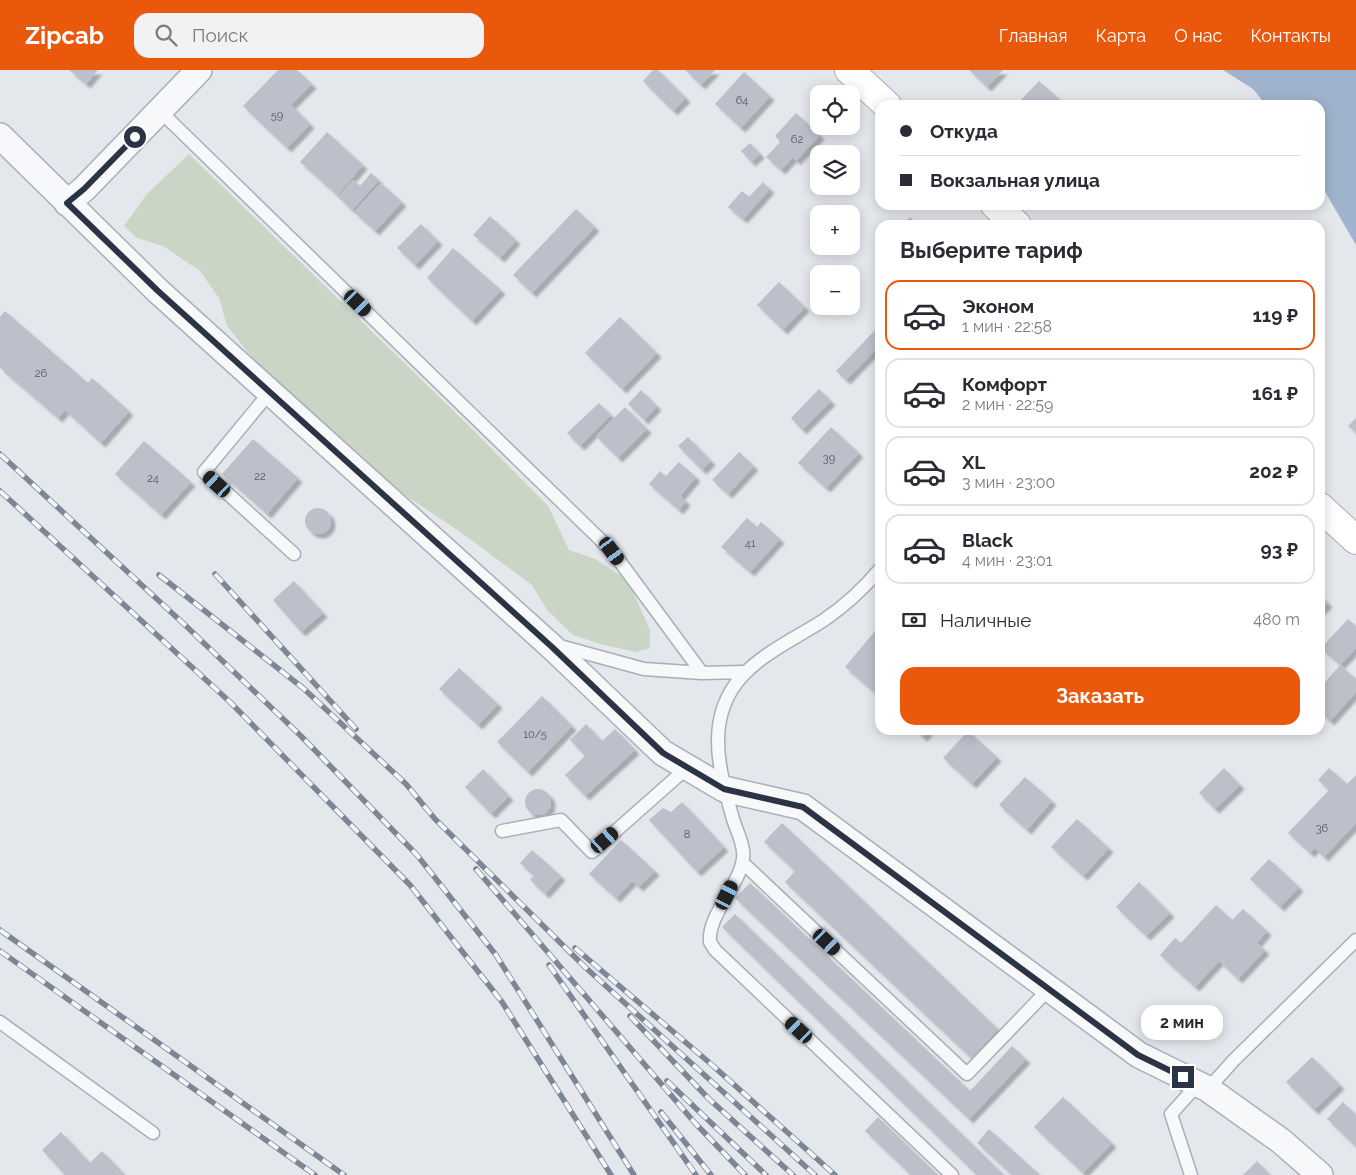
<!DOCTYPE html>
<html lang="ru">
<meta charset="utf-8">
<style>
body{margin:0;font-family:Raleway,sans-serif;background:#f2f2f3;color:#2b2b33;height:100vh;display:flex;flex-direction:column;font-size:19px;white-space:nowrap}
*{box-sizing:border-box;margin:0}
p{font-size:16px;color:#7c7c81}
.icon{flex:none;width:28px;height:28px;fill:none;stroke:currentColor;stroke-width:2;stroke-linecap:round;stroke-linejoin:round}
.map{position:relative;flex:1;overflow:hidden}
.drawer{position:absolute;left:875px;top:150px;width:450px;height:515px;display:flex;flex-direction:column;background:#fff;border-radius:15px;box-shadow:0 2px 12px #0003}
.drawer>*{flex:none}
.guide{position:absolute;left:875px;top:30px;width:450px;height:110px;border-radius:15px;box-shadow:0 2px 12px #0003;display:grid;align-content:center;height:110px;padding:0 25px;background:#fff}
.fabs{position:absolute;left:810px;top:15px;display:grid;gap:10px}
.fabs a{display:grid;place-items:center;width:50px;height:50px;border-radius:10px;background:#fff;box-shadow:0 2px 12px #0003;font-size:25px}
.end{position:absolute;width:22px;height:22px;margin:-11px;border:6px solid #2b3445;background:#fff;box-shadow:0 0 0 2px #fff}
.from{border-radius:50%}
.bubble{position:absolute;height:35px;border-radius:15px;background:#fff;box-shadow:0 2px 12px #0003;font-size:16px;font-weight:700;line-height:35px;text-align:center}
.car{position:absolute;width:15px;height:30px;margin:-15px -8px;border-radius:6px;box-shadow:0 0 4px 1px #0007;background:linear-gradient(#222 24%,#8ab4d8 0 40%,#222 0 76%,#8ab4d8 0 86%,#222 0)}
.guide b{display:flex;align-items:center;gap:18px;height:48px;font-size:19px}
.guide b+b{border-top:1px solid #e1e1e2}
.guide i{width:12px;height:12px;background:#2b2b33}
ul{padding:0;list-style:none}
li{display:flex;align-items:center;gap:15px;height:70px;margin:0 10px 8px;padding:0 15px;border:2px solid #e1e1e2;border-radius:15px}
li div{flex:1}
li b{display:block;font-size:19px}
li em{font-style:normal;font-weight:700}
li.selected{border-color:#ea580c}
li>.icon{width:45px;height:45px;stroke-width:1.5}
h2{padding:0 25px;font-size:22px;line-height:60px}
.pay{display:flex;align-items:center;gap:12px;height:55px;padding:0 25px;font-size:19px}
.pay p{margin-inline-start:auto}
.button{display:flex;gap:10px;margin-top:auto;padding:10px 25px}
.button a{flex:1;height:58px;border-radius:15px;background:#ea580c;color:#fff;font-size:20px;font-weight:700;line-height:58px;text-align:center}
header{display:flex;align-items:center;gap:30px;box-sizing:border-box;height:70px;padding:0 25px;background:#ea580c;color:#fff}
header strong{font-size:24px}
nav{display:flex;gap:28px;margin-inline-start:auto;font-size:18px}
.search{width:350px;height:45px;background:#f2f2f3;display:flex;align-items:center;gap:12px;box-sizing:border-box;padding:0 18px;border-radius:15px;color:#7c7c81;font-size:19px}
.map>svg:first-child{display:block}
.green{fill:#c9d6c5}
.water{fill:#9fb4cc}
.building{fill:#bbc0ca;filter:url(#shadow)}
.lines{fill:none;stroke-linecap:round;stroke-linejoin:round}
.lane-casing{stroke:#a9aeb7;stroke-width:15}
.street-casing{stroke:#a9aeb7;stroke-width:28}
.secondary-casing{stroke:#a9aeb7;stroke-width:30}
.lane{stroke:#f7f8fa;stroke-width:12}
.street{stroke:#f7f8fa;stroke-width:25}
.secondary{stroke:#fff;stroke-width:28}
.rail-casing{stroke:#7d8696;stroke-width:5.5}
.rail{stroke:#f4f6f9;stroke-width:4;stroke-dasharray:11;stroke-linecap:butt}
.route{stroke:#2b3445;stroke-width:6}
.labels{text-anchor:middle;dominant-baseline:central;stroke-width:4;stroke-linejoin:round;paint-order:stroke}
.number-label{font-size:11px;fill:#4f5766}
</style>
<header>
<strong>Zipcab</strong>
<div class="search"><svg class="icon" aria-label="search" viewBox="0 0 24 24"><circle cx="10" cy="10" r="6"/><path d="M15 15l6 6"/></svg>Поиск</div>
<nav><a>Главная</a><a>Карта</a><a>О нас</a><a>Контакты</a></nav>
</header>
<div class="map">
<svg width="1356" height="1105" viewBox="0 0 1356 1105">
<defs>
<filter id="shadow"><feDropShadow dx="4.5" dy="4.5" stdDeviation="1" flood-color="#0004"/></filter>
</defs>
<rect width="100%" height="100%" fill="#e4e7ec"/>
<path class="green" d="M189 84 461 348 548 436 569 480 595 489 628 510 650 560V578L636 582 600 574 573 565 548 541 532 515 459 461 405 425 281 324 227 256 219 228 200 201 163 176 137 168 124 156 146 125Z"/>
<path class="water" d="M1223 0H1356V175L1320 113V35H1266L1253 19Z"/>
<path class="building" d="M69 0H98L86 14Z
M278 0H297L312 14 291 35 310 54 287 78 243 36Z
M653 0H658L686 28 673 41 643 11Z
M685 0H715L701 15Z
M969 0H1003L987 17Z
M744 2 770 26 741 58 715 34Z
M1039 11 1066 35H1016Z
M796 43 820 65 796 91 793 87 781 100 766 87 780 72 775 66Z
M327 62 363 95 337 125 300 92Z
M750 73 760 84 751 92 741 81Z
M371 103 379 110 352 140 338 127 353 110 360 116Z
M763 112 770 119 743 149 728 137 742 121 749 127Z
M381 113 402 132 375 161 354 142Z
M576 139 595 157 532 223 513 205Z
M490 146 516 170 500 188 473 165Z
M910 147 918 155H902Z
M421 154 438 171 415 195 397 178Z
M453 178 501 220 472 251 427 208Z
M779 212 805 237 783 260 757 235Z
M5 241 88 313 92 308 129 341 101 373 65 340 58 348 0 298V247Z
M620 247 657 283 622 319 585 283Z
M880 255V275L846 310 836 301Z
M819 319 831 331 802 360 791 348Z
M641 320 657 336 644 350 628 334Z
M599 333 611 345 580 376 567 363Z
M625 337 647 359 618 388 596 366Z
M1356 348V363L1348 356Z
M831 357 859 383 826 418 798 393Z
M688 367 711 391 702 400 678 376Z
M253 369 298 408 267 444 222 404Z
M144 371 191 412 161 445 115 404Z
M739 382 754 396 728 424 712 410Z
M679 392 696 407 680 426 686 431 679 440 649 414 660 401 666 406Z
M305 451a13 13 0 1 1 26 0a13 13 0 1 1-26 0Z
M747 448 757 457 761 452 780 469 750 502 721 477Z
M294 511 323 543 301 562 273 530Z
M1320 525 1328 533 1320 541Z
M1348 549 1356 556V578L1340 595 1321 578Z
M880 555V627L845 597Z
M1340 595 1356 609V622L1330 651 1320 642V618Z
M459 598 498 634 478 655 439 619Z
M542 626 572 656 528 702 497 672Z
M586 654 602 671 615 659 635 680 585 726 565 705 585 686 570 670Z
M915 660H929L923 667Z
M968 661 997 687 972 714 943 688Z
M1224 698 1240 715 1215 739 1199 723Z
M1329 698 1347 714 1356 705V753L1324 787 1315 778 1310 783 1288 763 1329 720 1318 710Z
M483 699 509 726 491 744 465 717Z
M1025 707 1052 731 1027 760 999 735Z
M525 732a13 13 0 1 1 26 0a13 13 0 1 1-26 0Z
M682 732 724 777 697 802 649 750 663 738 671 742Z
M1077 749 1109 778 1083 806 1051 777Z
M782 753 998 959 971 988 785 812 795 801 764 772Z
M621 770 655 801 639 817 632 811 616 828 589 804Z
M532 780 561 806 545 824 530 810 534 806 520 793Z
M1269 789 1299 817 1280 837 1250 809Z
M1139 812 1170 843 1146 866 1116 837Z
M750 813 970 1021 1012 976 1026 989 969 1049 735 828Z
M1216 835 1232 850 1243 839 1267 861 1257 873 1265 880 1238 909 1219 891 1195 917 1160 885 1175 868 1181 873Z
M735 844 1004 1105H977L722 857Z
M1312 987 1340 1015 1314 1040 1286 1012Z
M1063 1027 1112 1073 1083 1103 1034 1057Z
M1343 1032 1356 1045V1077L1327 1049Z
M878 1047 938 1105H911L865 1061Z
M989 1059 1040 1105H1012L977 1073Z
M61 1062 90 1093 102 1081 125 1105H65L42 1080Z
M1257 1091 1270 1105H1243Z"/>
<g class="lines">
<g class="lane-casing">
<path id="lane" d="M160 41 612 481 702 603
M270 322 204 402 294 484
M880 499C865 517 843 537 824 550 774 582 718 601 718 671 718 697 726 724 733 749 736 759 742 770 743 781 747 808 707 843 710 872L715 880 952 1105
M556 575 644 599 702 603 743 602
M502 761 561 750 592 782 688 697
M743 793 967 1004 1049 919
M0 952 153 1063
M1208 1019 1233 991 1356 870
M1191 1105 1171 1044 1198 1014"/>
</g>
<g class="street-casing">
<path id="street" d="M0 66 158 221 552 577 663 683 724 719 803 737 1139 985 1208 1019 1281 1071 1320 1105
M67 133 84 119 199 0"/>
</g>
<g class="secondary-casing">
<path id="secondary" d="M849 0 887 35
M995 135 1017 155
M1320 437 1356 470"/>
</g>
<use href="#lane" class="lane"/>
<use href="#street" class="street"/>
<use href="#secondary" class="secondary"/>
<g class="rail-casing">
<path id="rail" d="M0 384 185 555 301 666 417 785 496 885 634 1105
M0 421 230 632 410 815 502 932 611 1105
M215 504 356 659
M159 505 303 618 406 714 435 749 586 898 815 1105
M476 799 695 1053 745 1105
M0 860 344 1105
M575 878 711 994 835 1105
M0 881 315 1105
M549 895 696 1105
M630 946 708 1028 793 1105
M667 1011 766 1105
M661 1042 711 1105"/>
</g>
<use href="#rail" class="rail"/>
</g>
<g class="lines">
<path class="route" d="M135 67 84 119 67 133 158 221 552 577 663 683 724 719 803 737 1138 985 1183 1007"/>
</g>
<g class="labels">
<g class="number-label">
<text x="742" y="30">64</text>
<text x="277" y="45">59</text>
<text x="797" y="69">62</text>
<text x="41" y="303">26</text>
<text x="829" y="388">39</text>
<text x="260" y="406">22</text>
<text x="153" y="408">24</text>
<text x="750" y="473">41</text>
<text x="535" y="664">10/5</text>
<text x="1322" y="758">36</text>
<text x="687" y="764">8</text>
</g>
</g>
</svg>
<div class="fabs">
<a><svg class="icon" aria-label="locate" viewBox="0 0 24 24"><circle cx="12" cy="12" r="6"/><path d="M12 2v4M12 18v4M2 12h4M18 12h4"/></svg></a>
<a><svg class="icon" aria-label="layers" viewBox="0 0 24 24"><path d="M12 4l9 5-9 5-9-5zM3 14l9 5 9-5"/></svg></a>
<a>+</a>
<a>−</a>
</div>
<i class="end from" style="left:135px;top:67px"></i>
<i class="end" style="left:1183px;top:1007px"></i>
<div class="bubble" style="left:1141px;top:935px;width:82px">2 мин</div>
<i class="car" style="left:358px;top:233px;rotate:134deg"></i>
<i class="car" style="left:217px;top:414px;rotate:312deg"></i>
<i class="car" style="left:612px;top:481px;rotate:144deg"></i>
<i class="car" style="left:605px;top:770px;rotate:49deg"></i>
<i class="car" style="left:727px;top:825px;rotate:26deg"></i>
<i class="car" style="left:827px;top:872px;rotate:133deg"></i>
<i class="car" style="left:799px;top:960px;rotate:313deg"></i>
<div class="guide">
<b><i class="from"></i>Откуда</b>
<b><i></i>Вокзальная улица</b>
</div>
<section class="drawer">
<h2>Выберите тариф</h2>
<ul>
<li class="selected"><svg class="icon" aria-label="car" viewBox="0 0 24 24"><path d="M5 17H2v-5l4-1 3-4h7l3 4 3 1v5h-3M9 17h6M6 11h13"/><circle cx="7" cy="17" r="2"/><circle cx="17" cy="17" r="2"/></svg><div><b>Эконом</b><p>1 мин · 22:58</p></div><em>119 ₽</em></li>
<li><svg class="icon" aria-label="car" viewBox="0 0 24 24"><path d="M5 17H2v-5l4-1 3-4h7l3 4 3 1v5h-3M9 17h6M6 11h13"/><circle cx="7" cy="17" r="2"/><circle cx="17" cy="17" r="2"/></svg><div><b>Комфорт</b><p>2 мин · 22:59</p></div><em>161 ₽</em></li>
<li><svg class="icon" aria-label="car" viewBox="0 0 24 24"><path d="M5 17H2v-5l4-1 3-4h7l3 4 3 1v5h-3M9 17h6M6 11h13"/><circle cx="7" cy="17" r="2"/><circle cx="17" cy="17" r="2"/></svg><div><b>XL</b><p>3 мин · 23:00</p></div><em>202 ₽</em></li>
<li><svg class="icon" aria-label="car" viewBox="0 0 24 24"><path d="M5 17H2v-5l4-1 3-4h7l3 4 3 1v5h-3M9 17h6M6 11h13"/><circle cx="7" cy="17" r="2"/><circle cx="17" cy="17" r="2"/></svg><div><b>Black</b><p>4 мин · 23:01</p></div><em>93 ₽</em></li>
</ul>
<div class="pay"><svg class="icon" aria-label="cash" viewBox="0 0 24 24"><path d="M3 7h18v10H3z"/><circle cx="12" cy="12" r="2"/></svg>Наличные<p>480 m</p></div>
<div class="button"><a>Заказать</a></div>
</section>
</div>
